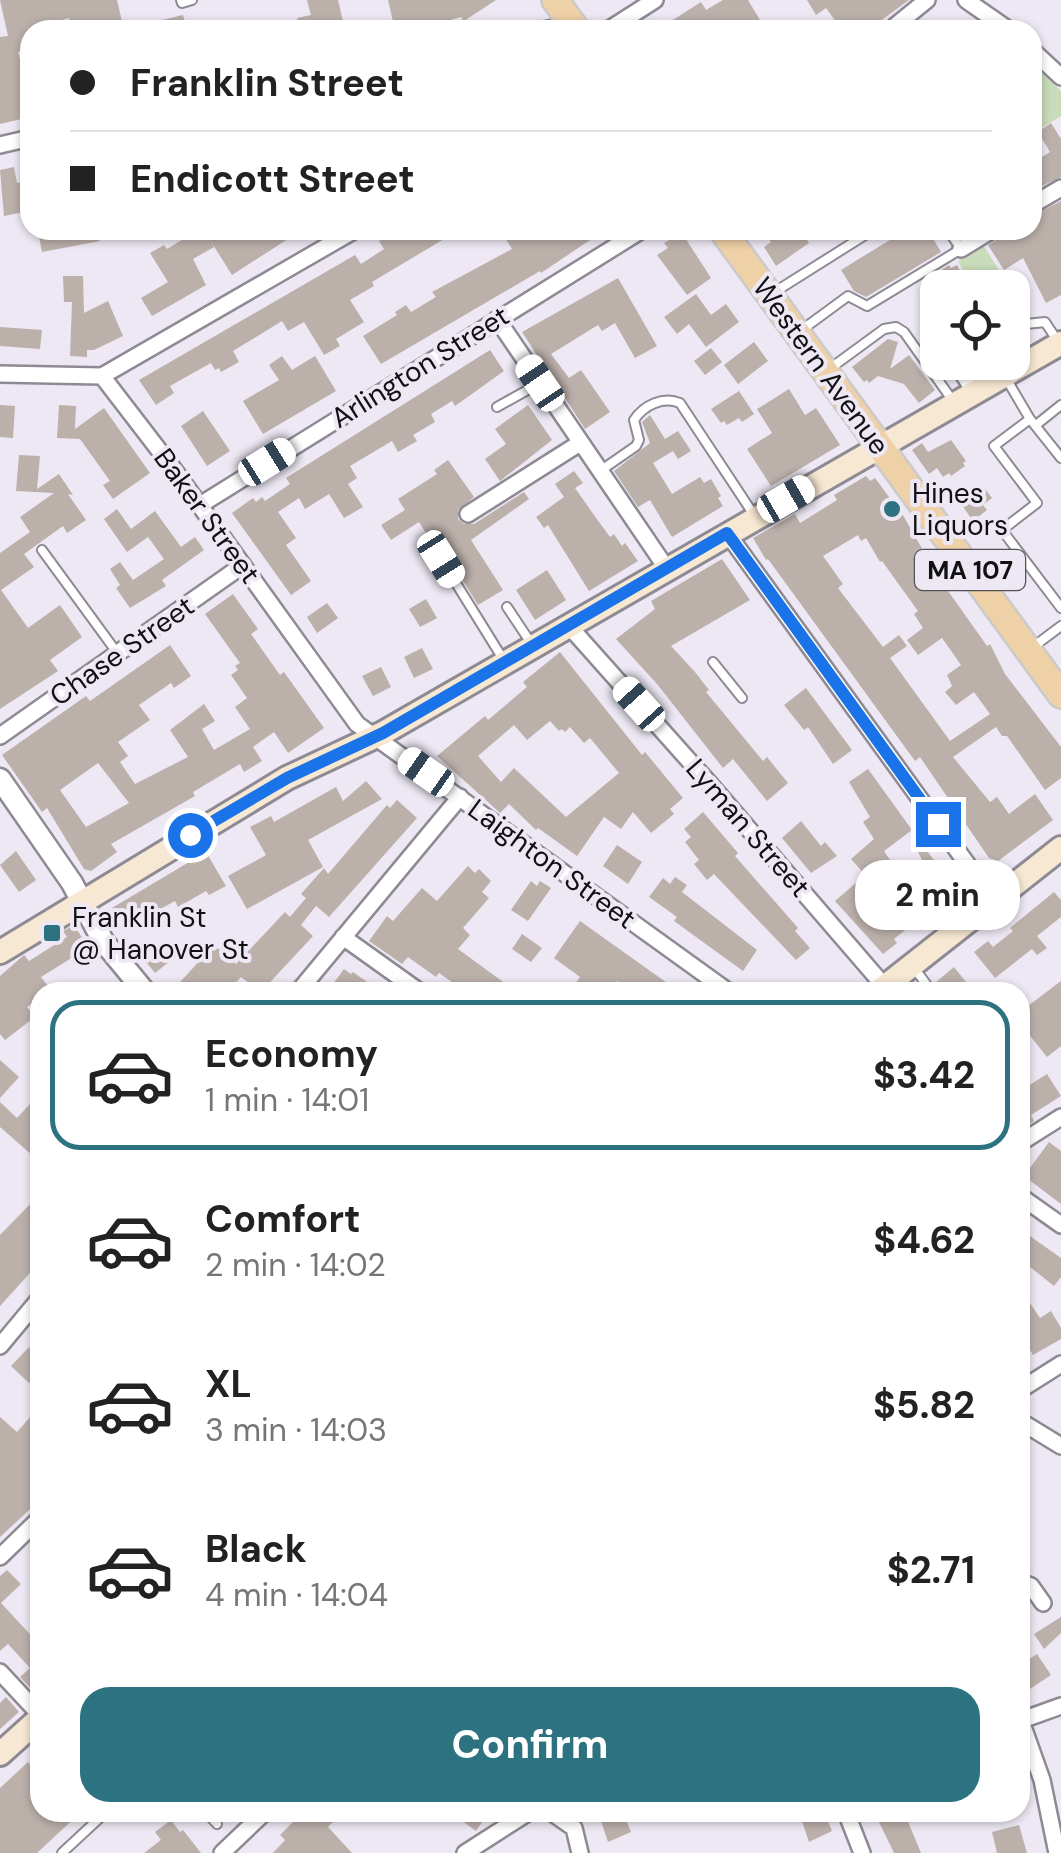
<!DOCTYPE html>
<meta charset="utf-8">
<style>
body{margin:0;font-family:"DM Sans",sans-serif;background:#f2f2f2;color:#222;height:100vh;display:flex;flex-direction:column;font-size:38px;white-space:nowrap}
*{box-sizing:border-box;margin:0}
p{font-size:32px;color:#767676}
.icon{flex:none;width:55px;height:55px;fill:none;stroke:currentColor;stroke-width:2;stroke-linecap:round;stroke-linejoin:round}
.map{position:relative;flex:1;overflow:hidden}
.sheet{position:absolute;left:30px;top:982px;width:1000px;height:840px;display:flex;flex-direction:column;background:#fff;border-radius:30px;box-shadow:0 2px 8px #0004}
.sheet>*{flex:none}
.top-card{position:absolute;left:20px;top:20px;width:1022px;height:220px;border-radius:30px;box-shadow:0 2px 8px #0004;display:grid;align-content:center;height:220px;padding:0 50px;background:#fff}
.buttons{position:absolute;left:920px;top:270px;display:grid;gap:20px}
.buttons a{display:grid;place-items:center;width:110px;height:110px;border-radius:20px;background:#fff;box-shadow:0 2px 8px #0004;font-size:50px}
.end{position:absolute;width:45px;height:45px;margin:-22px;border:12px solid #1a73e8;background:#fff;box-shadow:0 0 0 5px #fff}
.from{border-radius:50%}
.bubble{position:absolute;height:70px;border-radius:30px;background:#fff;box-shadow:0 2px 8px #0004;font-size:32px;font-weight:700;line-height:70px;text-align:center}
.car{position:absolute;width:30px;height:60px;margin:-30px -15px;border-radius:12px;box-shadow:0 0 8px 2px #0007;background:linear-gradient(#fff 24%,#345 0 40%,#fff 0 76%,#345 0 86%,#fff 0)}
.top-card b{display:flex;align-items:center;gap:35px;height:95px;font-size:38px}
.top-card b+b{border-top:2px solid #e0e0e0}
.top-card i{width:25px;height:25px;background:#222}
ul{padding:18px 0 0;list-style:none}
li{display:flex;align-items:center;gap:30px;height:150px;margin:0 20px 15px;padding:0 30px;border:5px solid transparent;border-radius:30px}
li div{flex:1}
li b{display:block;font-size:38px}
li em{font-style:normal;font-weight:700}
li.selected{border-color:#2d7281}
li>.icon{width:90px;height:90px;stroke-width:1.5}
.cta{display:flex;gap:20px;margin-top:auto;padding:20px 50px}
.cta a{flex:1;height:115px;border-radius:30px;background:#2d7281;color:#fff;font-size:40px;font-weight:700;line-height:115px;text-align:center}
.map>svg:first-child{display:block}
.green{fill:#c8dcb9}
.building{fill:#bcb0ab;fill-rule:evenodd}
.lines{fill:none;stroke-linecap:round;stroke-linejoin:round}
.service-casing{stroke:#8e8a94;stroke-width:12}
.minor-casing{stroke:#8e8a94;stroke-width:20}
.tertiary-casing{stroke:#8e8a94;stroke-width:25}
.secondary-casing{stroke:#8e8a94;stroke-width:28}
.primary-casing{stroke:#cbcacb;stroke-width:30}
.service{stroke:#fff;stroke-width:8}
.minor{stroke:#fff;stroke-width:15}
.tertiary{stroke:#fff;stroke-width:20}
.secondary{stroke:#f7e8d3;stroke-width:22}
.primary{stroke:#efd1a7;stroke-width:25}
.route{stroke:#1a73e8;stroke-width:12}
.poi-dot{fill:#2d7281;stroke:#ede8f3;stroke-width:4}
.labels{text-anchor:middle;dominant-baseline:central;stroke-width:8;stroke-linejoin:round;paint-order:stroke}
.shield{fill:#ede8f3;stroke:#535156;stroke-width:2.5}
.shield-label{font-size:25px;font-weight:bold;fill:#111013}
.street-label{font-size:28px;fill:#111013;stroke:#ede8f3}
.poi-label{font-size:28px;fill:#111013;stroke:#ede8f3;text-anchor:start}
</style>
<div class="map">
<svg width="1061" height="1853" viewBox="0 0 1061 1853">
<rect width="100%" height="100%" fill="#ede8f3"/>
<path class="green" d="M1033 64 1061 91V116L1033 133Z
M983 245 1004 278 987 287H959L969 281 958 261Z"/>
<path class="building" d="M0 0H117L124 30H71L69 18 30 30V49L18 52 24 75 30 74V117L0 124V37L8 36Z
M307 0H338L345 30H300L297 18 311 15Z
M388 0H496L464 21 461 17 416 30H395Z
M723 0H748L766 30H657L701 2 706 10Z
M807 0H909L868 30H842L826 8 816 15Z
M183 15 187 30H142V25Z
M1051 123 1061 139V177L1040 187 1032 175V163L1050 152 1038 132Z
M14 167 17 183 30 180V197L21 199 24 212 4 216 0 170Z
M1061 201V295L1046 303 1023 258 1004 270 988 245 1012 230H1032V216Z
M47 230H98L100 241 42 252 38 232Z
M198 230H204L214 247 193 259 206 285 152 316 141 298 168 282 150 253 164 245 167 249Z
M226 230H302L232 275 210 240Z
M397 230H439L444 239 372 282 374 286 350 300 364 322 336 339 340 346 324 355 304 322 288 331 282 321 233 351 239 362 221 372 219 368 215 370 211 363 170 386 174 393 156 405 139 380 355 255 361 264 384 249 379 241Z
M500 230H605L541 273 540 271 381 364 363 336 397 315 395 312 406 305 411 312 436 297 432 292 512 249Z
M763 230H801L809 243 776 266 764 247 771 242Z
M888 230H928L941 252 866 297 854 291 841 270 893 238Z
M682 233 711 278 687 295 657 255 668 248 664 243Z
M949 265 951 268 957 265 964 278 945 288 937 273Z
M63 276H83L84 313 108 301 123 336 94 350H87V357L70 356 72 302H64Z
M618 278 657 346 635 358 615 323 602 331 598 325 551 354 569 378 581 370 610 412 585 429 522 332Z
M696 294 711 315 726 304 739 322 706 347 689 324 677 334 664 317Z
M0 327 42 330 40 349 0 346Z
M888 339 898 342 890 369 909 355 935 390 919 403 904 384 878 376 869 383 867 380 864 382 852 367Z
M754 342 768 361 738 384 724 365Z
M711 348 722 362 705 375 694 361Z
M490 350 504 371 455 406 452 401 431 414 435 422 413 435 417 441 398 452 392 441 350 466 357 478 348 484 363 507 344 518 329 494 305 509 299 498 278 512 296 538 286 545 311 581 291 595 232 513 253 498 256 502 262 497 265 501 290 484 286 478Z
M282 356 292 370 315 356 336 391 263 434 243 401 279 380 269 365Z
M789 389 805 415 816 408 840 445 771 486 747 449 772 433 757 409Z
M739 391 754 414 742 422 739 418 727 425 724 421 721 423 711 409Z
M0 405 15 406 13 438 0 437Z
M59 405 76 406 75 429 104 408 150 473 113 499 103 485 110 481 80 439 57 438Z
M528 405 552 440 500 481 485 459 506 444 495 429Z
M203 411 230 451 207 466 181 426Z
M650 415 665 439 678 431 691 451 678 459 673 451 653 463 672 494 700 477 704 483 711 479 721 496 718 498 723 506 672 537 650 500 638 507 614 471 650 443 642 422Z
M951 440 966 461 963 463 965 466 951 476 949 473 943 477 937 468 929 474 912 450 922 443 928 452Z
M19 455 40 456 37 489 59 474 73 495 68 494 86 520 67 533 63 526 24 554 34 567 1 590 28 628 60 605 82 637 50 660 58 671 0 709V553L30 532 20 517 54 493 16 491Z
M448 460 474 497 458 510V519L464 524H474L524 492 529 499 471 540 503 590 478 605 447 555 438 552 419 522 391 540 381 525 405 510 398 499 437 474 434 470Z
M574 471 583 483 575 488 594 515 610 537 614 534 622 546 625 543 638 561 589 591 548 525 544 528 536 517 564 497 555 484Z
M866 476 870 481 875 478 904 517 932 566 928 571 946 588 987 646 990 644 1005 674 1061 747V778L1045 790 1007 736H1002L996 727 953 757 990 802 997 797 1009 814 1035 794 1053 820 998 861 989 858 920 757 915 761 768 559 766 560 753 538 795 514 800 523 837 500 834 495ZM858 535 861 541 866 538 880 562 882 561 918 611 914 614 923 628 907 640 918 655 942 638 961 665 947 675 952 686 945 692 956 705 974 692 990 714 950 741 890 658 907 646 899 635 883 647 838 588 843 584 823 556Z
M983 486 992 498 983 505 987 510 973 521 959 501Z
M117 509 131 529 155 511 181 547 195 537 204 550 162 580 166 586 130 608 116 588 120 585 110 569 120 562 133 580 164 559 148 537 127 552 104 519Z
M722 559 750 600 671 646 695 672 709 690 706 692 763 761 767 757 788 783 767 801 733 759 723 768 657 684 616 639 655 609 651 601Z
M547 570 566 600 535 620 516 590Z
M233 594 258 629 251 634 280 675 284 672 324 728 288 753 274 732 253 747 262 761 244 772 240 764 193 792 195 796 111 844 117 852 91 871 84 869 47 808 42 812 2 755 86 696 90 701 170 645 191 676 174 688 171 683 139 705 150 720 118 742 128 756 120 762 135 784 188 757 170 730 204 704 215 721 202 729 214 750 250 729 235 707 247 698 231 675 238 670 235 666 240 663 205 614ZM98 763 129 803 86 827 60 790Z
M426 599 437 618 420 627 409 609Z
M327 603 338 618 317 633 307 617Z
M422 648 433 669 414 678 404 657Z
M560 652 642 755 645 752 683 798 670 809 674 814 651 833 633 812 621 829 604 817 577 856 538 828 536 830 509 804 500 813 437 756 485 716 488 720 527 687 523 682ZM550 721 559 731 562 729 565 732 570 727 584 743 590 738 619 773 566 817 514 768 501 782 478 756 514 725 527 740Z
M381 667 391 687 373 696 362 676Z
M806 688 852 750 833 764 808 727 804 730 784 705Z
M868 769 912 830 884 851 890 860 868 878 851 859 874 839 863 822 870 817 849 782Z
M366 781 382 799 308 840 323 867 247 909 228 876 266 855 250 827 271 816 274 822 336 787 343 801Z
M397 800 417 818 329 917 316 906 301 925 313 936 261 992 241 977 227 992H171L214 945 236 964 285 912 290 917 306 898 301 894 324 868 328 874 387 805 390 808Z
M703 812 738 853 735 856 798 928 795 931 810 948 796 960 714 874 707 880 694 864 699 860 685 842 691 837 684 829Z
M801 821 821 846 825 842 837 856 811 873 782 838Z
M919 841 957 889 938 905 918 880 928 872 914 844Z
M617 845 642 862 628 884 603 866Z
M16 851 36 880 19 892 0 865Z
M206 852 226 886 209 895 206 891 178 907 175 901 122 930 112 908Z
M468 866 475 873 479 869 491 881 482 892 489 898 463 928 470 935 458 949 517 992H466L439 973 436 977 408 957 402 964 369 941 387 916 393 921 422 888 437 901Z
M675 877 687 885 682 892 757 950 743 971 674 921 677 917 649 897 663 878 670 884Z
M531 881 537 886 540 881 551 888 528 921 511 910Z
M857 882 865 892 860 896 879 918 903 899 919 919 894 939 897 943 883 954 835 901Z
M1054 892 1061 900V917L1037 936 1047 948 1037 955 1032 949 995 978 974 952 988 941 993 947 1013 931 1010 928Z
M580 921 670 985 665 992H634L617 981 609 992H569L580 977 554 958Z
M74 925 91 952 81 958 78 954 41 977 51 990 40 992V998L27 1007 35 1017 5 1040 0 1034V976L24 955 29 961 67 937 63 931Z
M522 934 542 948 531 962 512 949Z
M153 942 169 962 155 973 139 953Z
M954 967 974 992 939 991 935 983Z
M344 969 351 974 353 972 381 992H327Z
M1061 981V1046L1047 1057 1027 1032 1020 1038V1012Z
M0 1060 19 1077 0 1098Z
M1047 1074 1061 1096 1031 1115 1034 1121 1020 1130V1091Z
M40 1093V1162L0 1127V1102L17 1118Z
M1049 1142 1061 1151V1204L1024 1176Z
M40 1194V1262L0 1306V1235Z
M1020 1229 1061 1258V1277L1054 1286 1020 1259Z
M1028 1300 1040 1318 1051 1311 1061 1328V1339L1033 1355 1020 1333 1029 1325 1020 1305Z
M29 1347 40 1357V1371L29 1383 11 1366Z
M32 1415 40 1422V1500L0 1537V1417L17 1432Z
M7 1570 21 1584 1 1603 40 1645V1698L20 1677 30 1668 8 1644 0 1651V1576Z
M1061 1617V1633L1044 1649 1034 1634Z
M1037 1654 1051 1675 1030 1689 1025 1681 1020 1685V1665Z
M6 1697 19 1712 0 1729V1703Z
M28 1762 40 1774V1812H81L37 1853H0V1788Z
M303 1812H342L328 1827 352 1853H273L285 1840 280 1835Z
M450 1812H489L476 1831Z
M598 1812H623L631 1832 608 1842Z
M799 1812H824L832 1831 809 1842Z
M894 1812H904L921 1853H894L878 1820Z
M171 1820 180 1832 183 1830 201 1853H144L161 1840 155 1832Z
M1019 1825 1027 1853H997L992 1832Z"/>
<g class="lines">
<g class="service-casing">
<path id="service" d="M181 0 182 3 192 0
M1001 286V288
M773 293 873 230
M1012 304 1026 324 1045 322 1057 340
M799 332 848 296 867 306 961 249 948 230
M828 370 884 329 896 327 904 332 953 401
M1007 380 1030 419 1061 458
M497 407 540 383
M1030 419 994 446 1037 503 1002 530 1061 608
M1036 425 1061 405
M600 471 636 446 639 440 634 420C644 405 663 396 680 403L754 515
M42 550 118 654
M441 559 503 659
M507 607 531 643
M1033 647 1061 626
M713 662 742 698
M915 969 932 992
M206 1812 217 1824
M62 1853 106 1812"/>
</g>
<g class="minor-casing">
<path id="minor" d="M966 0 1009 30
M895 26 927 0
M543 30 573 24
M608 30 655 0
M1032 50 1061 77
M0 145 30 138
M1032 205 1061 188
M961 249 992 230
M497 319 667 569
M956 362 975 393
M0 374 102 376
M102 376 175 471 357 724 729 992
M102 376 355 230
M200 505 642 230
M468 514 580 443
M727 533 994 901
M569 626 709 783 885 987
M0 736 243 565
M343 937 420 992
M298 992 460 797
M1020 1143 1061 1117
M1020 1196 1061 1225
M0 1346 40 1298
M1020 1390 1061 1364
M1020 1421 1061 1446
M0 1557 40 1518
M1020 1582 1031 1586 1043 1603
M0 1672 40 1715
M1020 1718 1042 1780 1057 1853
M1022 1720 1061 1706
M551 1812 574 1828 580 1853
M846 1812 862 1853
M222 1853 265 1812
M465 1853 529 1812"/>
</g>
<g class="tertiary-casing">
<path id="tertiary" d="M0 779 72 883 103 941 145 992"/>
</g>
<g class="secondary-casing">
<path id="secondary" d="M0 952 287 778 383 733 1061 343
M878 992 1061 848
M0 1754 40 1718"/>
</g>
<g class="primary-casing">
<path id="primary" d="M555 0 577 30
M722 230 1061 695"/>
</g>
<use href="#service" class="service"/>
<use href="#minor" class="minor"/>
<use href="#tertiary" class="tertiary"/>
<use href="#secondary" class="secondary"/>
<use href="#primary" class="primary"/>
</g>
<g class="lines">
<path class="route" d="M190 835 287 778 383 733 727 533 938 824"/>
</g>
<g class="poi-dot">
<circle cx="892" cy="509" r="10"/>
<rect x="42" y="923" width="20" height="20" rx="5"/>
</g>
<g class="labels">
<rect class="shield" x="915" y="550" width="110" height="40" rx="8"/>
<g class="shield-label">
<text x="970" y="570">MA 107</text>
</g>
<g class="street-label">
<text transform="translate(821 366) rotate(54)">Western Avenue</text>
<text transform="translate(420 367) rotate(-32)">Arlington Street</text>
<text transform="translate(207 516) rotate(54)">Baker Street</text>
<text transform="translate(122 651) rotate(-35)">Chase Street</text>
<text transform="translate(748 828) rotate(49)">Lyman Street</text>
<text transform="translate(552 864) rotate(36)">Laighton Street</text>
</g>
<g class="poi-label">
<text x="912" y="493">Hines<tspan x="912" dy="32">Liquors</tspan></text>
<text x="72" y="917">Franklin St<tspan x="72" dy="32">@ Hanover St</tspan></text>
</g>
</g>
</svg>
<div class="buttons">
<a><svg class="icon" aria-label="locate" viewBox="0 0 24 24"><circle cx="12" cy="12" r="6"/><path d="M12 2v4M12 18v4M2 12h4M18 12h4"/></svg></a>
</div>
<i class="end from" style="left:190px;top:835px"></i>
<i class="end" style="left:938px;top:824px"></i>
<div class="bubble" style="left:855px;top:860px;width:165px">2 min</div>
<i class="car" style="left:540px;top:383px;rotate:326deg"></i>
<i class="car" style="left:267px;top:462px;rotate:58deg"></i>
<i class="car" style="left:786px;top:499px;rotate:60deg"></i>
<i class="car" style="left:441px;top:559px;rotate:148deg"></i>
<i class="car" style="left:639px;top:704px;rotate:318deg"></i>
<i class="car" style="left:426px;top:772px;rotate:305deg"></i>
<div class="top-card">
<b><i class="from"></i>Franklin Street</b>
<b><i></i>Endicott Street</b>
</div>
<section class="sheet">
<ul>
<li class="selected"><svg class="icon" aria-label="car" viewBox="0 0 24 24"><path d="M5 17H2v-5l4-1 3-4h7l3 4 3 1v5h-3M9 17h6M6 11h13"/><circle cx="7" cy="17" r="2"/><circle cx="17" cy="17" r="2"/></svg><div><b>Economy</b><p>1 min · 14:01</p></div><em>$3.42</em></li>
<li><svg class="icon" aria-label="car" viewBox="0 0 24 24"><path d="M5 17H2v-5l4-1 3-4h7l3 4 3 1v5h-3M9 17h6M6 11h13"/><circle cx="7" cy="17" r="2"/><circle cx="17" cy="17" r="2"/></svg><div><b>Comfort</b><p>2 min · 14:02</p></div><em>$4.62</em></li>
<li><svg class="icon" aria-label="car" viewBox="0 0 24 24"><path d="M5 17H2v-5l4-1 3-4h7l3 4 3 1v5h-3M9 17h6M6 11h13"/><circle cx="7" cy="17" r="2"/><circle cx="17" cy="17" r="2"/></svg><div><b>XL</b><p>3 min · 14:03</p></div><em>$5.82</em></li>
<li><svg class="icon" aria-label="car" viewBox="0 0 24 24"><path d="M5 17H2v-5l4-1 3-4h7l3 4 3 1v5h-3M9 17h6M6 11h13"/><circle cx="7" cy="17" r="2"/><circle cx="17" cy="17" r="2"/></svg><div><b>Black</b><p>4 min · 14:04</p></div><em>$2.71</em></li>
</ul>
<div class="cta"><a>Confirm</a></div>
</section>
</div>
